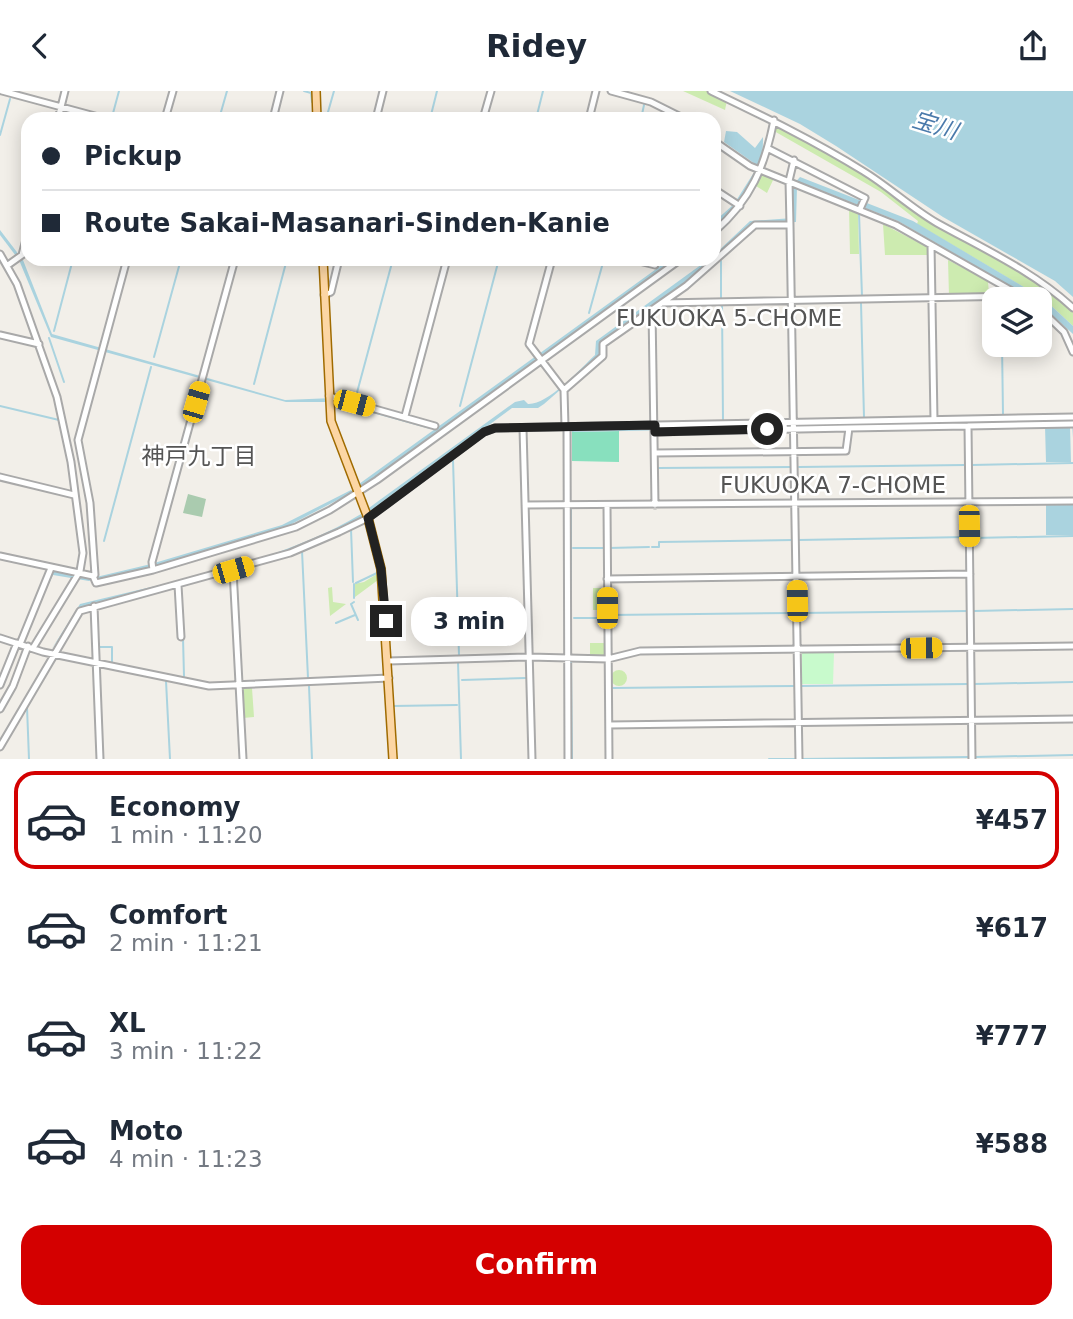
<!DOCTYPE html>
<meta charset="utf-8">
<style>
body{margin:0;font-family:"DejaVu Sans","Noto Sans JP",sans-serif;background:#f6f6f7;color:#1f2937;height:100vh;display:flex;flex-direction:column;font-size:26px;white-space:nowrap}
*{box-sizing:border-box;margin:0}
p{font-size:23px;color:#747a83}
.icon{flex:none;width:38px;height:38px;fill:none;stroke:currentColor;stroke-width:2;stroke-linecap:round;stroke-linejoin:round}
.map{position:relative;height:668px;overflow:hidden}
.drawer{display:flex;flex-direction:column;background:#fff;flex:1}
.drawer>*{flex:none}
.top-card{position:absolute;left:21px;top:21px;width:700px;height:154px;border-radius:21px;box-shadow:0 4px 18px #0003;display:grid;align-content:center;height:154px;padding:0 21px;background:#fff}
.fabs{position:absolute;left:982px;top:196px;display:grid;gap:14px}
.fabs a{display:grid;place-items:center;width:70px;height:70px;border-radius:14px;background:#fff;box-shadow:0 4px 18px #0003;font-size:35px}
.end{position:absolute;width:32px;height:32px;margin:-16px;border:9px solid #222;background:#fff;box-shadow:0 0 0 4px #fff}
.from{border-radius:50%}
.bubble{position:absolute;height:49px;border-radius:21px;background:#fff;box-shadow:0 4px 18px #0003;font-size:23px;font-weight:600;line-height:49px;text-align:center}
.car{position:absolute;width:21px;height:42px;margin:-21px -10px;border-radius:9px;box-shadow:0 0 5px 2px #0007;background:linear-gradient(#f5c518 24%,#345 0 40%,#f5c518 0 76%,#345 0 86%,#f5c518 0)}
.top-card b{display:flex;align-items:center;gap:24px;height:66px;font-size:26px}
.top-card b+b{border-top:2px solid #e0e1e3}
.top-card i{width:18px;height:18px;background:#1f2937}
ul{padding:12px 0 0;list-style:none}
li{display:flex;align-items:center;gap:21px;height:98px;margin:0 14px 10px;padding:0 7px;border:4px solid transparent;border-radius:21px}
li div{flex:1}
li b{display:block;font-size:26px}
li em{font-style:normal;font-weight:600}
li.current{border-color:#d40000}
li>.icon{width:63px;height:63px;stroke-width:1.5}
.button{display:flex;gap:14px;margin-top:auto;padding:14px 21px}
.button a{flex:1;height:80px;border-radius:21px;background:#d40000;color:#fff;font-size:28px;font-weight:600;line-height:80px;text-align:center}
header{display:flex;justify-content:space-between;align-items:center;height:91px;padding:0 21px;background:#fff;font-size:32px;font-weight:600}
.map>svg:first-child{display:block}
.grass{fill:#cdebb0}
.cemetery{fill:#aacbaf}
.park{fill:#c8facc}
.pitch{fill:#88e0be}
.water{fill:#aad3df}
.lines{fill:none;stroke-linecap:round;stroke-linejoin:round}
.stream{stroke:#aad3df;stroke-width:2}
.minor-casing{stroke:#a9a9a9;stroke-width:9}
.major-casing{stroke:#a06b00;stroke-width:10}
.minor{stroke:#fff;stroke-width:5}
.major{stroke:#fcd6a4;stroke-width:7}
.route{stroke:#222;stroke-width:9}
.labels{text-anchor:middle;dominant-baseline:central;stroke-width:5;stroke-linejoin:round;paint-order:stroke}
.water-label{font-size:23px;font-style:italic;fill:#4a7aab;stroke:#fff}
.neighbourhood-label{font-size:23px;fill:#555;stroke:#fff}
</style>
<header><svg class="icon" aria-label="back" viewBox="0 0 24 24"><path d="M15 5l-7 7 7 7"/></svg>Ridey<svg class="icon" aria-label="share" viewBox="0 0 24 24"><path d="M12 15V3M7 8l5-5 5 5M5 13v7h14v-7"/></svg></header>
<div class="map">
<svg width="1073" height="668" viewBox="0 0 1073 668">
<rect width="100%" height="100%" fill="#f2efe9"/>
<path class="grass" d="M683 0H708L727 9 725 19Z
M775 33 795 41 1049 198 1073 220V235L1044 208 917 133 918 130 881 101 774 40Z
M763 82 774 87 767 102 756 95Z
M849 117 858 121 859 163H850Z
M883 133 927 156 928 164H885Z
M948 169 988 190 989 204 949 205Z
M377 483 378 489 355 506 354 493 364 491Z
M332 496 333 511 346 513 330 525 328 497Z
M593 497H605V519H593Z
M590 552H606V564L590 567Z
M611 587a8 8 0 1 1 16 0a8 8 0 1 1-16 0Z
M243 597H252L254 626 243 627Z"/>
<path class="cemetery" d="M188 403 206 408 202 426 183 422Z"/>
<path class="park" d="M802 561H834L833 593H801Z"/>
<path class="pitch" d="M619 340V371L572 370V341Z"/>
<path class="water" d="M730 0H1073V206L1055 190 943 126 836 55 800 33Z
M726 40 737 41 755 57 763 46C764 85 743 111 714 136V131L734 113 758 75 724 51Z
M800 86 913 130 1044 208 1073 235V243L1040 213V208H1033L898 130 800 91 797 96 796 131 753 132C709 180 653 215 600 252V264L544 313 538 317H512L371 421 369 417 377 411 515 311 524 309 528 313C548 314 580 278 595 264L596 250 709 168H714V164L750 130 793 127V94Z
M0 139 23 169 52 243 285 309 333 307 432 335 430 338 333 311H286L51 246 19 169 0 144Z
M670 168H675L664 179 361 396 359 393Z
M1073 329V347L1072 331 572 341 571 411 572 339Z
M1045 335H1070L1071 371H1046Z
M351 399 353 401 282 438 159 474 89 490 53 484 23 549 52 480 92 487 151 473 282 434Z
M1046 412H1073V444H1046Z
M361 423 362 426C275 473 176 492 81 516L51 559 80 513C174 489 277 473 361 423Z"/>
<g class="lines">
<path class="stream" d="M304 0 311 2 312 11
M112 26 119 0
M219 28 227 0
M326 28 334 0
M430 28 437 0
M536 28 543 0
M641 28 644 14
M0 44 10 8
M859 122 862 205
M721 170V209
M14 193 20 210
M861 212 864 326
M722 214 723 330
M589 222 604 168
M54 240 73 168
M49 247 64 291
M1002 254 1003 323
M154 266 181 168
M254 293 287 168
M355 309 393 168
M0 315 59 329
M460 315 499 168
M453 369 459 564
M972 374 1073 372
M799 376 965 374
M658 377 792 376
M351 438 353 491
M973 447 1073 445
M799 449 966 446
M104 450 151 276
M652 456H659V451L793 449
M573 457H604
M609 457 649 456
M302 460 308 587
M356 492 377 482
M354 493V507
M354 511 351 513 358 529
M974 520 1073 518
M801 522 968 520
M610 524 793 522
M574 527H605
M336 532 355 524
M183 547 184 585
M99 556H112V572
M571 564V417
M458 571 461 668
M571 571 572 668
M462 589 526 587
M166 590 170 668
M974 593 1073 591
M309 595 312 668
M801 595 968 593
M613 597 795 595
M393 615 457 614
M27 616 29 668
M612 662V668
M975 666 1073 664
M769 668H795
M802 668 969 666"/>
<g class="minor-casing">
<path id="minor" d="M2 0 106 28
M611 0 651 11 685 28
M711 0C763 25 813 49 863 80 888 95 911 117 937 132 984 158 1033 180 1073 217
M58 28 65 0
M165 28 173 0
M273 28 280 0
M376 28 383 0
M483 28 491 0
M589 28 596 0
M714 50 750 75 896 134 1026 208
M769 58 865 107 860 118
M794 69 789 90 790 134 799 668
M714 80H715
M714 98 740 115
M714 141C751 109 765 75 774 29
M931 154 934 329
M0 163 17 193 57 306 71 371 83 462 80 480 33 557
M552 168 529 253 564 299
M631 168 655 174 657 168
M8 174 22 164 28 141
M324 204 331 201 339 168
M662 212 1021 205
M1040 218 1064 241 1073 261
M652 219 655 414
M0 244 39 253
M329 305 435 335
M405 325 447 168
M968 335 1073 333
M565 336 564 299 603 265V253L686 195 755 134H790
M567 336 568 668
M523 337 532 668
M655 341 849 337
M655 362 846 360 849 337 968 335 972 668
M0 386 74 404
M525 414 1073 410
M607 415 609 668
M0 465 93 485 96 492 153 479 296 436 330 419 377 389 681 168
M153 479 152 471 235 168
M233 479 243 668
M93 485 95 484 90 412 78 349 127 168
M607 488 970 483
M178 494 181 546
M94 515 100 668
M0 547 43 561 209 595 389 587
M20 553 51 477
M388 570 529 566 608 568 640 560 1073 555
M0 594 17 552
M0 618 13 595 28 555
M609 634 1073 628
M0 656 80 520 290 462 339 441 368 427 484 341 495 337 1073 326"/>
</g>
<g class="major-casing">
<path id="major" d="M316 0 317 28
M323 168 331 330 368 427 381 478 393 668"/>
</g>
<use href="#minor" class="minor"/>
<use href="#major" class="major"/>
</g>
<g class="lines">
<path class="route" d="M386 530 381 478 368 427 484 341 495 337 655 334V341L767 338"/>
</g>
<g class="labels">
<g class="water-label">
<text transform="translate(935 34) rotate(17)">宝川</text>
</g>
<g class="neighbourhood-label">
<text x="729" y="227">FUKUOKA 5-CHOME</text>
<text x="199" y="365">神戸九丁目</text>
<text x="833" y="394">FUKUOKA 7-CHOME</text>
</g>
</g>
</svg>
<div class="fabs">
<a><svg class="icon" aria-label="layers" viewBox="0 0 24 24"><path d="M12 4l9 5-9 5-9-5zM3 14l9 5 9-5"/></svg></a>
</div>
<i class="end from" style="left:767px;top:338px"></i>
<i class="end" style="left:386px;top:530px"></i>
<div class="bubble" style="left:411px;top:506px;width:116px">3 min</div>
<i class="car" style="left:196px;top:311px;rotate:16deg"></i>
<i class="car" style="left:354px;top:312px;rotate:105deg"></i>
<i class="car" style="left:969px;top:435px;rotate:179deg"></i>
<i class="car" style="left:233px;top:479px;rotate:74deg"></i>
<i class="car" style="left:797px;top:510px;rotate:359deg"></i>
<i class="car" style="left:607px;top:517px;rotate:0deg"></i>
<i class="car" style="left:921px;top:557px;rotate:89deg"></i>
<div class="top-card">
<b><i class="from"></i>Pickup</b>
<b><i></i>Route Sakai-Masanari-Sinden-Kanie</b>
</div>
</div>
<section class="drawer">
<ul>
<li class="current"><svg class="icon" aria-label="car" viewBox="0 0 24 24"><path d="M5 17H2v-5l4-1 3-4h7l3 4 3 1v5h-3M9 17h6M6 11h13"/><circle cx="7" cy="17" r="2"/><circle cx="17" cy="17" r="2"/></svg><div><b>Economy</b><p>1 min · 11:20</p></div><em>¥457</em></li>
<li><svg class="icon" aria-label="car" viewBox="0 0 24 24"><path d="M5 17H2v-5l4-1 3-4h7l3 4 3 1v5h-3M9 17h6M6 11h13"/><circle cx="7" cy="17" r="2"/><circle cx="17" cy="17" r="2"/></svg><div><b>Comfort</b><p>2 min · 11:21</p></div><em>¥617</em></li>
<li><svg class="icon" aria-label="car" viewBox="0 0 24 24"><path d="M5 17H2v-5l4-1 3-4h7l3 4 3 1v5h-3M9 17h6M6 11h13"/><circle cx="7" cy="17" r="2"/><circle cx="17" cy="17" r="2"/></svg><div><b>XL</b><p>3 min · 11:22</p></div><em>¥777</em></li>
<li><svg class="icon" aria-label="car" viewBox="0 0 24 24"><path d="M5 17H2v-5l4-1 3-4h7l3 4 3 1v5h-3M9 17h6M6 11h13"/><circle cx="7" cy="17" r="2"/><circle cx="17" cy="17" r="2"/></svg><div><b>Moto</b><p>4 min · 11:23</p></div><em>¥588</em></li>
</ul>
<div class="button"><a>Confirm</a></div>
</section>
